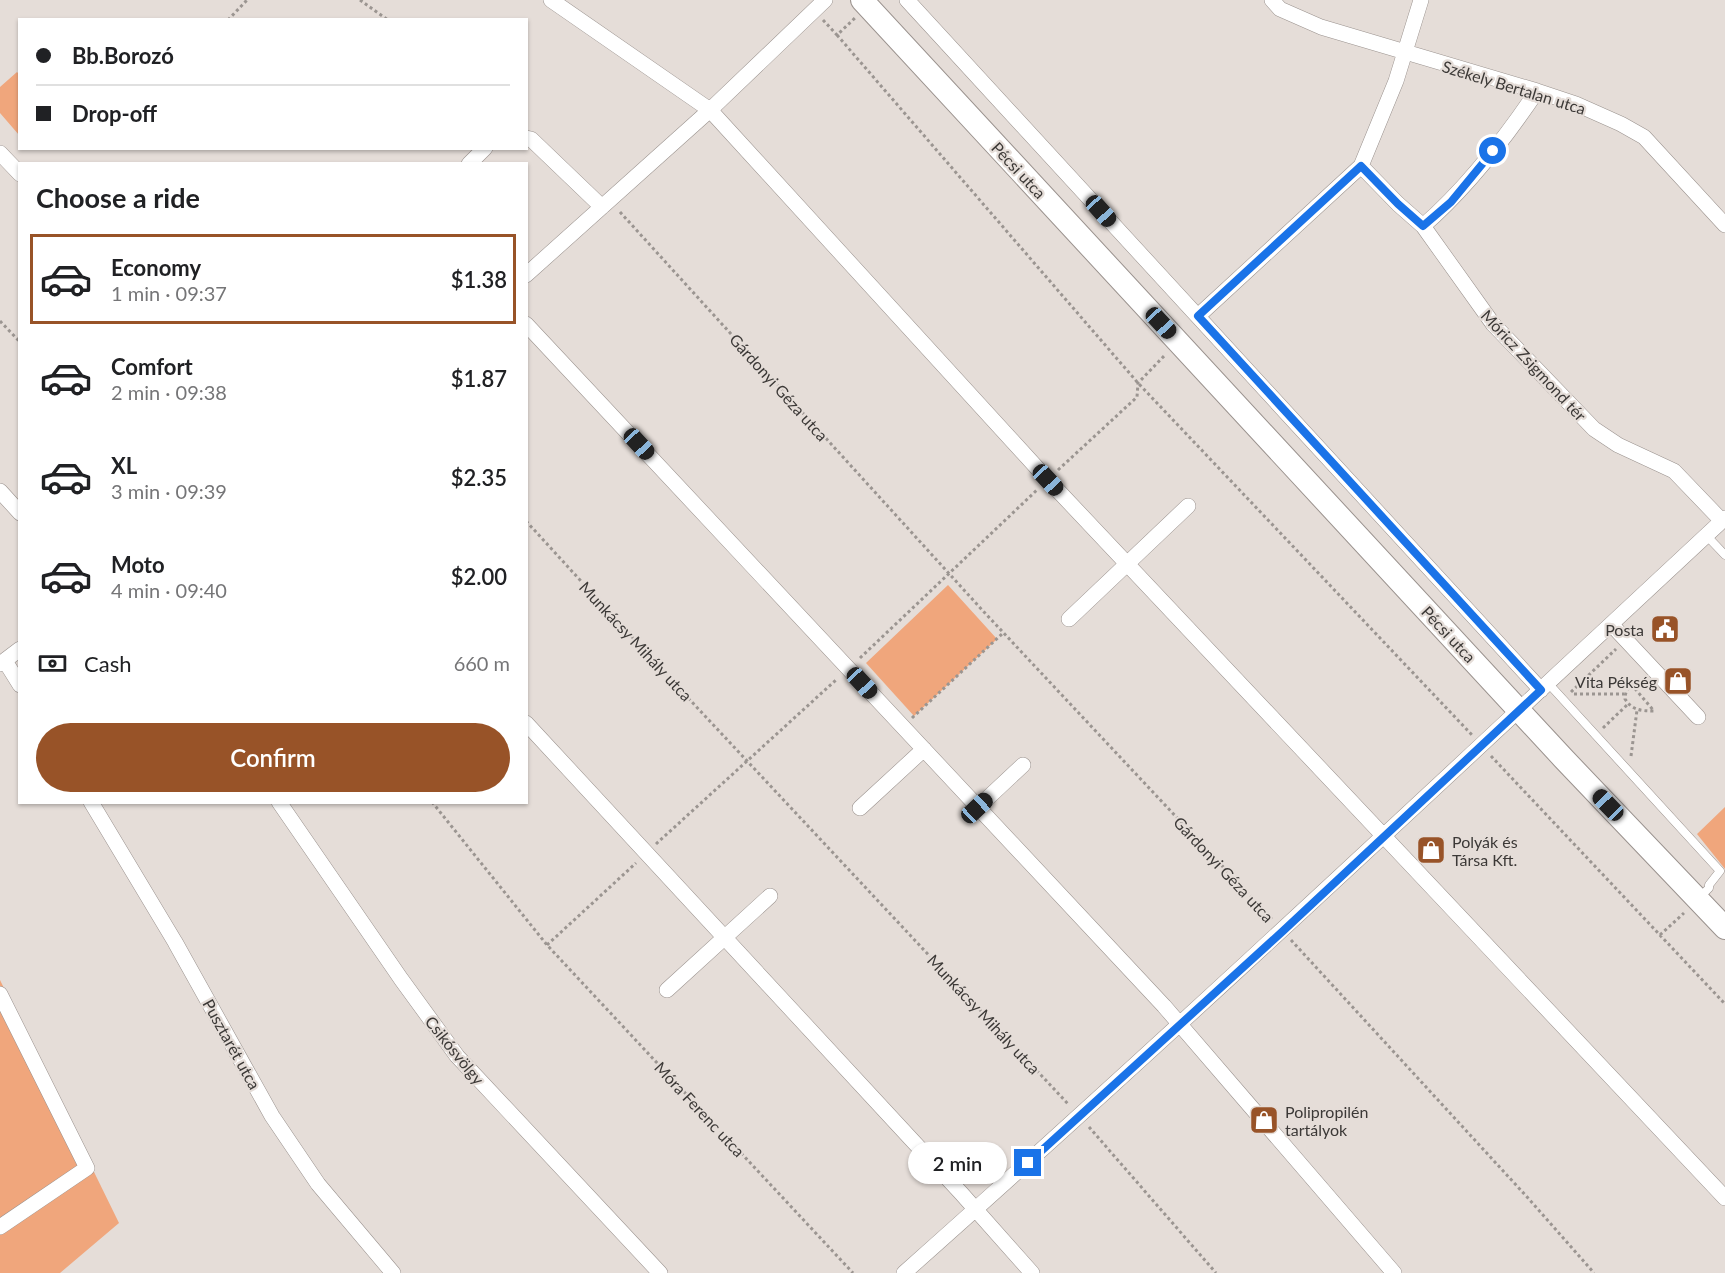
<!DOCTYPE html>
<meta charset="utf-8">
<style>
body{margin:0;font-family:Lato,sans-serif;background:#f6f6f6;color:#202124;height:100vh;display:flex;flex-direction:column;font-size:22px;white-space:nowrap}
*{box-sizing:border-box;margin:0}
p{font-size:20px;color:#757577}
.icon{flex:none;width:33px;height:33px;fill:none;stroke:currentColor;stroke-width:2;stroke-linecap:round;stroke-linejoin:round}
.map{position:relative;flex:1;overflow:hidden}
.details{position:absolute;left:18px;top:162px;width:510px;height:642px;display:flex;flex-direction:column;background:#fff;border-radius:0px;box-shadow:0 2px 4px #0004}
.details>*{flex:none}
.top-card{position:absolute;left:18px;top:18px;width:510px;height:132px;border-radius:0px;box-shadow:0 2px 4px #0004;display:grid;align-content:center;height:132px;padding:0 18px;background:#fff}
.end{position:absolute;width:27px;height:27px;margin:-14px;border:8px solid #1a73e8;background:#fff;box-shadow:0 0 0 3px #fff}
.from{border-radius:50%}
.bubble{position:absolute;height:42px;border-radius:21px;background:#fff;box-shadow:0 2px 4px #0004;font-size:20px;font-weight:600;line-height:42px;text-align:center}
.car{position:absolute;width:18px;height:36px;margin:-18px -9px;border-radius:8px;box-shadow:0 0 4px 2px #0007;background:linear-gradient(#222 24%,#8ab4d8 0 40%,#222 0 76%,#8ab4d8 0 86%,#222 0)}
.top-card b{display:flex;align-items:center;gap:21px;height:57px;font-size:22px}
.top-card b+b{border-top:2px solid #e0e0e0}
.top-card i{width:15px;height:15px;background:#202124}
ul{padding:0;list-style:none}
li{display:flex;align-items:center;gap:18px;height:90px;margin:0 12px 9px;padding:0 6px;border:3px solid transparent;border-radius:0px}
li div{flex:1}
li b{display:block;font-size:22px}
li em{font-style:normal;font-weight:600}
li.current{border-color:#985328}
li>.icon{width:54px;height:54px;stroke-width:1.5}
h2{padding:0 18px;font-size:27px;line-height:72px}
.pay{display:flex;align-items:center;gap:15px;height:66px;padding:0 18px;font-size:22px}
.pay p{margin-inline-start:auto}
.cta{display:flex;gap:12px;margin-top:auto;padding:12px 18px}
.cta a{flex:1;height:69px;border-radius:36px;background:#985328;color:#fff;font-size:24px;font-weight:600;line-height:69px;text-align:center}
.map>svg:first-child{display:block}
.green{fill:#f0a67c}
.lines{fill:none;stroke-linecap:round;stroke-linejoin:round}
.service-casing{stroke:#9a928e;stroke-width:9}
.minor-casing{stroke:#9a928e;stroke-width:16}
.secondary-casing{stroke:#9a928e;stroke-width:24}
.path{stroke:#9b9591;stroke-width:3;stroke-dasharray:3 3;stroke-linecap:butt}
.service{stroke:#fff;stroke-width:8}
.minor{stroke:#fff;stroke-width:15}
.secondary{stroke:#fff;stroke-width:22}
.route{stroke:#1a73e8;stroke-width:8}
.labels{text-anchor:middle;dominant-baseline:central;stroke-width:4.5;stroke-linejoin:round;paint-order:stroke}
.street-label{font-size:16px;fill:#3c3937;stroke:#e5ddd8}
.poi-label{font-size:16px;fill:#3c3937;stroke:#e5ddd8;text-anchor:end}
</style>
<div class="map">
<svg width="1725" height="1273" viewBox="0 0 1725 1273">
<rect width="100%" height="100%" fill="#e5ddd8"/>
<path class="green" d="M17 72 20 75 19 135 0 113V87Z
M948 585 997 639 914 716 866 663Z
M1725 807V869L1697 834Z
M0 980 119 1223 60 1273H0Z"/>
<g class="lines">
<g class="service-casing">
<path id="service" d="M1706 535 1725 555
M1548 683 1720 871 1709 885V888L1699 898"/>
</g>
<g class="minor-casing">
<path id="minor" d="M551 0 710 110 1048 480 1725 1198
M907 0 1541 690
M1272 0 1280 9 1321 27 1537 91 1576 104 1621 124 1644 137 1725 225
M526 138 531 139 602 207
M0 153 20 174
M469 164 485 148
M1361 166 1398 204 1423 226 1493 324 1594 429 1618 445 1674 471 1722 521
M1423 226C1468 187 1504 140 1537 91
M526 275 710 110 825 0
M1198 316 1361 166 1396 81 1421 0
M526 324 1164 1006 1394 1273
M0 491 20 513
M1069 619 1188 506
M1611 624 1698 717
M5 661 20 685
M0 664 20 649
M526 723 961 1193 1032 1273
M91 802 175 942 272 1116 318 1184 393 1273
M279 802 401 979 457 1056 660 1273
M860 808 924 749
M977 808 1023 765
M667 990 770 896
M0 994 87 1168 0 1227
M904 1273C1182 1026 1453 771 1725 518"/>
</g>
<g class="secondary-casing">
<path id="secondary" d="M862 0 1563 758 1725 928"/>
</g>
<path class="path" d="M360 0 388 20
M228 20 247 0
M823 20 837 35 855 18
M837 35 1138 383 1472 735
M620 212 984 612 1272 919
M0 321 20 342
M1058 470 1137 397 1138 383 1166 354
M526 521 676 685 1069 1105
M860 658 1038 489
M1631 684 1654 711C1641 711 1632 710 1625 699 1625 689 1631 684 1638 679
M1571 692 1616 649
M1574 694H1624
M912 718 1003 633
M1603 728 1628 704
M1491 756 1725 1004
M1631 756 1637 710
M432 802 547 945 853 1273
M656 844 837 679
M1660 935 1684 913
M1291 940 1528 1198 1594 1273
M547 945 636 863
M1089 1127 1216 1273"/>
<use href="#service" class="service"/>
<use href="#minor" class="minor"/>
<use href="#secondary" class="secondary"/>
</g>
<g class="lines">
<path class="route" d="M1028 1163 1283 931 1541 690 1198 316 1361 166 1398 204 1423 226 1451 202 1493 151"/>
</g>
<defs>
<g id="civic-square" transform="scale(1.5)"><rect x="-9" y="-9" width="18" height="18" rx="4" fill="#985328" stroke="#e5ddd8"/><path d="M-.6-6.5H3V-4.5H.6V-3L4-1V1h2V6H-6V1h2V-1L-.6-3ZM-1.2 2.5V6h2.4V2.5Z" fill="#fff"/></g>
<g id="shop-square" transform="scale(1.5)"><rect x="-9" y="-9" width="18" height="18" rx="4" fill="#985328" stroke="#e5ddd8"/><path d="M-5-2.5h2.3a2.7 3.5 0 0 1 5.4 0H5L5.5 6h-11ZM-1.5-2.5h3a1.5 2.3 0 0 0-3 0Z" fill="#fff"/></g>
</defs>
<g fill-rule="evenodd">
<use href="#civic-square" x="1665" y="629"/>
<use href="#shop-square" x="1678" y="681"/>
<use href="#shop-square" x="1431" y="850"/>
<use href="#shop-square" x="1264" y="1120"/>
</g>
<g class="labels">
<g class="street-label">
<text transform="translate(1514 87) rotate(17)">Székely Bertalan utca</text>
<text transform="translate(1019 170) rotate(47)">Pécsi utca</text>
<text transform="translate(1534 365) rotate(47)">Móricz Zsigmond tér</text>
<text transform="translate(779 387) rotate(48)">Gárdonyi Géza utca</text>
<text transform="translate(1449 634) rotate(47)">Pécsi utca</text>
<text transform="translate(636 641) rotate(47)">Munkácsy Mihály utca</text>
<text transform="translate(1224 869) rotate(47)">Gárdonyi Géza utca</text>
<text transform="translate(984 1014) rotate(47)">Munkácsy Mihály utca</text>
<text transform="translate(232 1044) rotate(61)">Pusztarét utca</text>
<text transform="translate(455 1050) rotate(51)">Csikósvölgy</text>
<text transform="translate(700 1109) rotate(47)">Móra Ferenc utca</text>
</g>
<g class="poi-label">
<text x="1644" y="629">Posta</text>
<text x="1657" y="681">Vita Pékség</text>
<text x="1452" y="841" text-anchor="start">Polyák és<tspan x="1452" dy="18">Társa Kft.</tspan></text>
<text x="1285" y="1111" text-anchor="start">Polipropilén<tspan x="1285" dy="18">tartályok</tspan></text>
</g>
</g>
</svg>
<i class="end from" style="left:1493px;top:151px"></i>
<i class="end" style="left:1028px;top:1163px"></i>
<div class="bubble" style="left:908px;top:1142px;width:99px">2 min</div>
<i class="car" style="left:1101px;top:211px;rotate:138deg"></i>
<i class="car" style="left:1161px;top:323px;rotate:137deg"></i>
<i class="car" style="left:639px;top:444px;rotate:137deg"></i>
<i class="car" style="left:1048px;top:480px;rotate:137deg"></i>
<i class="car" style="left:862px;top:683px;rotate:137deg"></i>
<i class="car" style="left:1608px;top:805px;rotate:316deg"></i>
<i class="car" style="left:977px;top:808px;rotate:47deg"></i>
<div class="top-card">
<b><i class="from"></i>Bb.Borozó</b>
<b><i></i>Drop-off</b>
</div>
<section class="details">
<h2>Choose a ride</h2>
<ul>
<li class="current"><svg class="icon" aria-label="car" viewBox="0 0 24 24"><path d="M5 17H2v-5l4-1 3-4h7l3 4 3 1v5h-3M9 17h6M6 11h13"/><circle cx="7" cy="17" r="2"/><circle cx="17" cy="17" r="2"/></svg><div><b>Economy</b><p>1 min · 09:37</p></div><em>$1.38</em></li>
<li><svg class="icon" aria-label="car" viewBox="0 0 24 24"><path d="M5 17H2v-5l4-1 3-4h7l3 4 3 1v5h-3M9 17h6M6 11h13"/><circle cx="7" cy="17" r="2"/><circle cx="17" cy="17" r="2"/></svg><div><b>Comfort</b><p>2 min · 09:38</p></div><em>$1.87</em></li>
<li><svg class="icon" aria-label="car" viewBox="0 0 24 24"><path d="M5 17H2v-5l4-1 3-4h7l3 4 3 1v5h-3M9 17h6M6 11h13"/><circle cx="7" cy="17" r="2"/><circle cx="17" cy="17" r="2"/></svg><div><b>XL</b><p>3 min · 09:39</p></div><em>$2.35</em></li>
<li><svg class="icon" aria-label="car" viewBox="0 0 24 24"><path d="M5 17H2v-5l4-1 3-4h7l3 4 3 1v5h-3M9 17h6M6 11h13"/><circle cx="7" cy="17" r="2"/><circle cx="17" cy="17" r="2"/></svg><div><b>Moto</b><p>4 min · 09:40</p></div><em>$2.00</em></li>
</ul>
<div class="pay"><svg class="icon" aria-label="cash" viewBox="0 0 24 24"><path d="M3 7h18v10H3z"/><circle cx="12" cy="12" r="2"/></svg>Cash<p>660 m</p></div>
<div class="cta"><a>Confirm</a></div>
</section>
</div>
